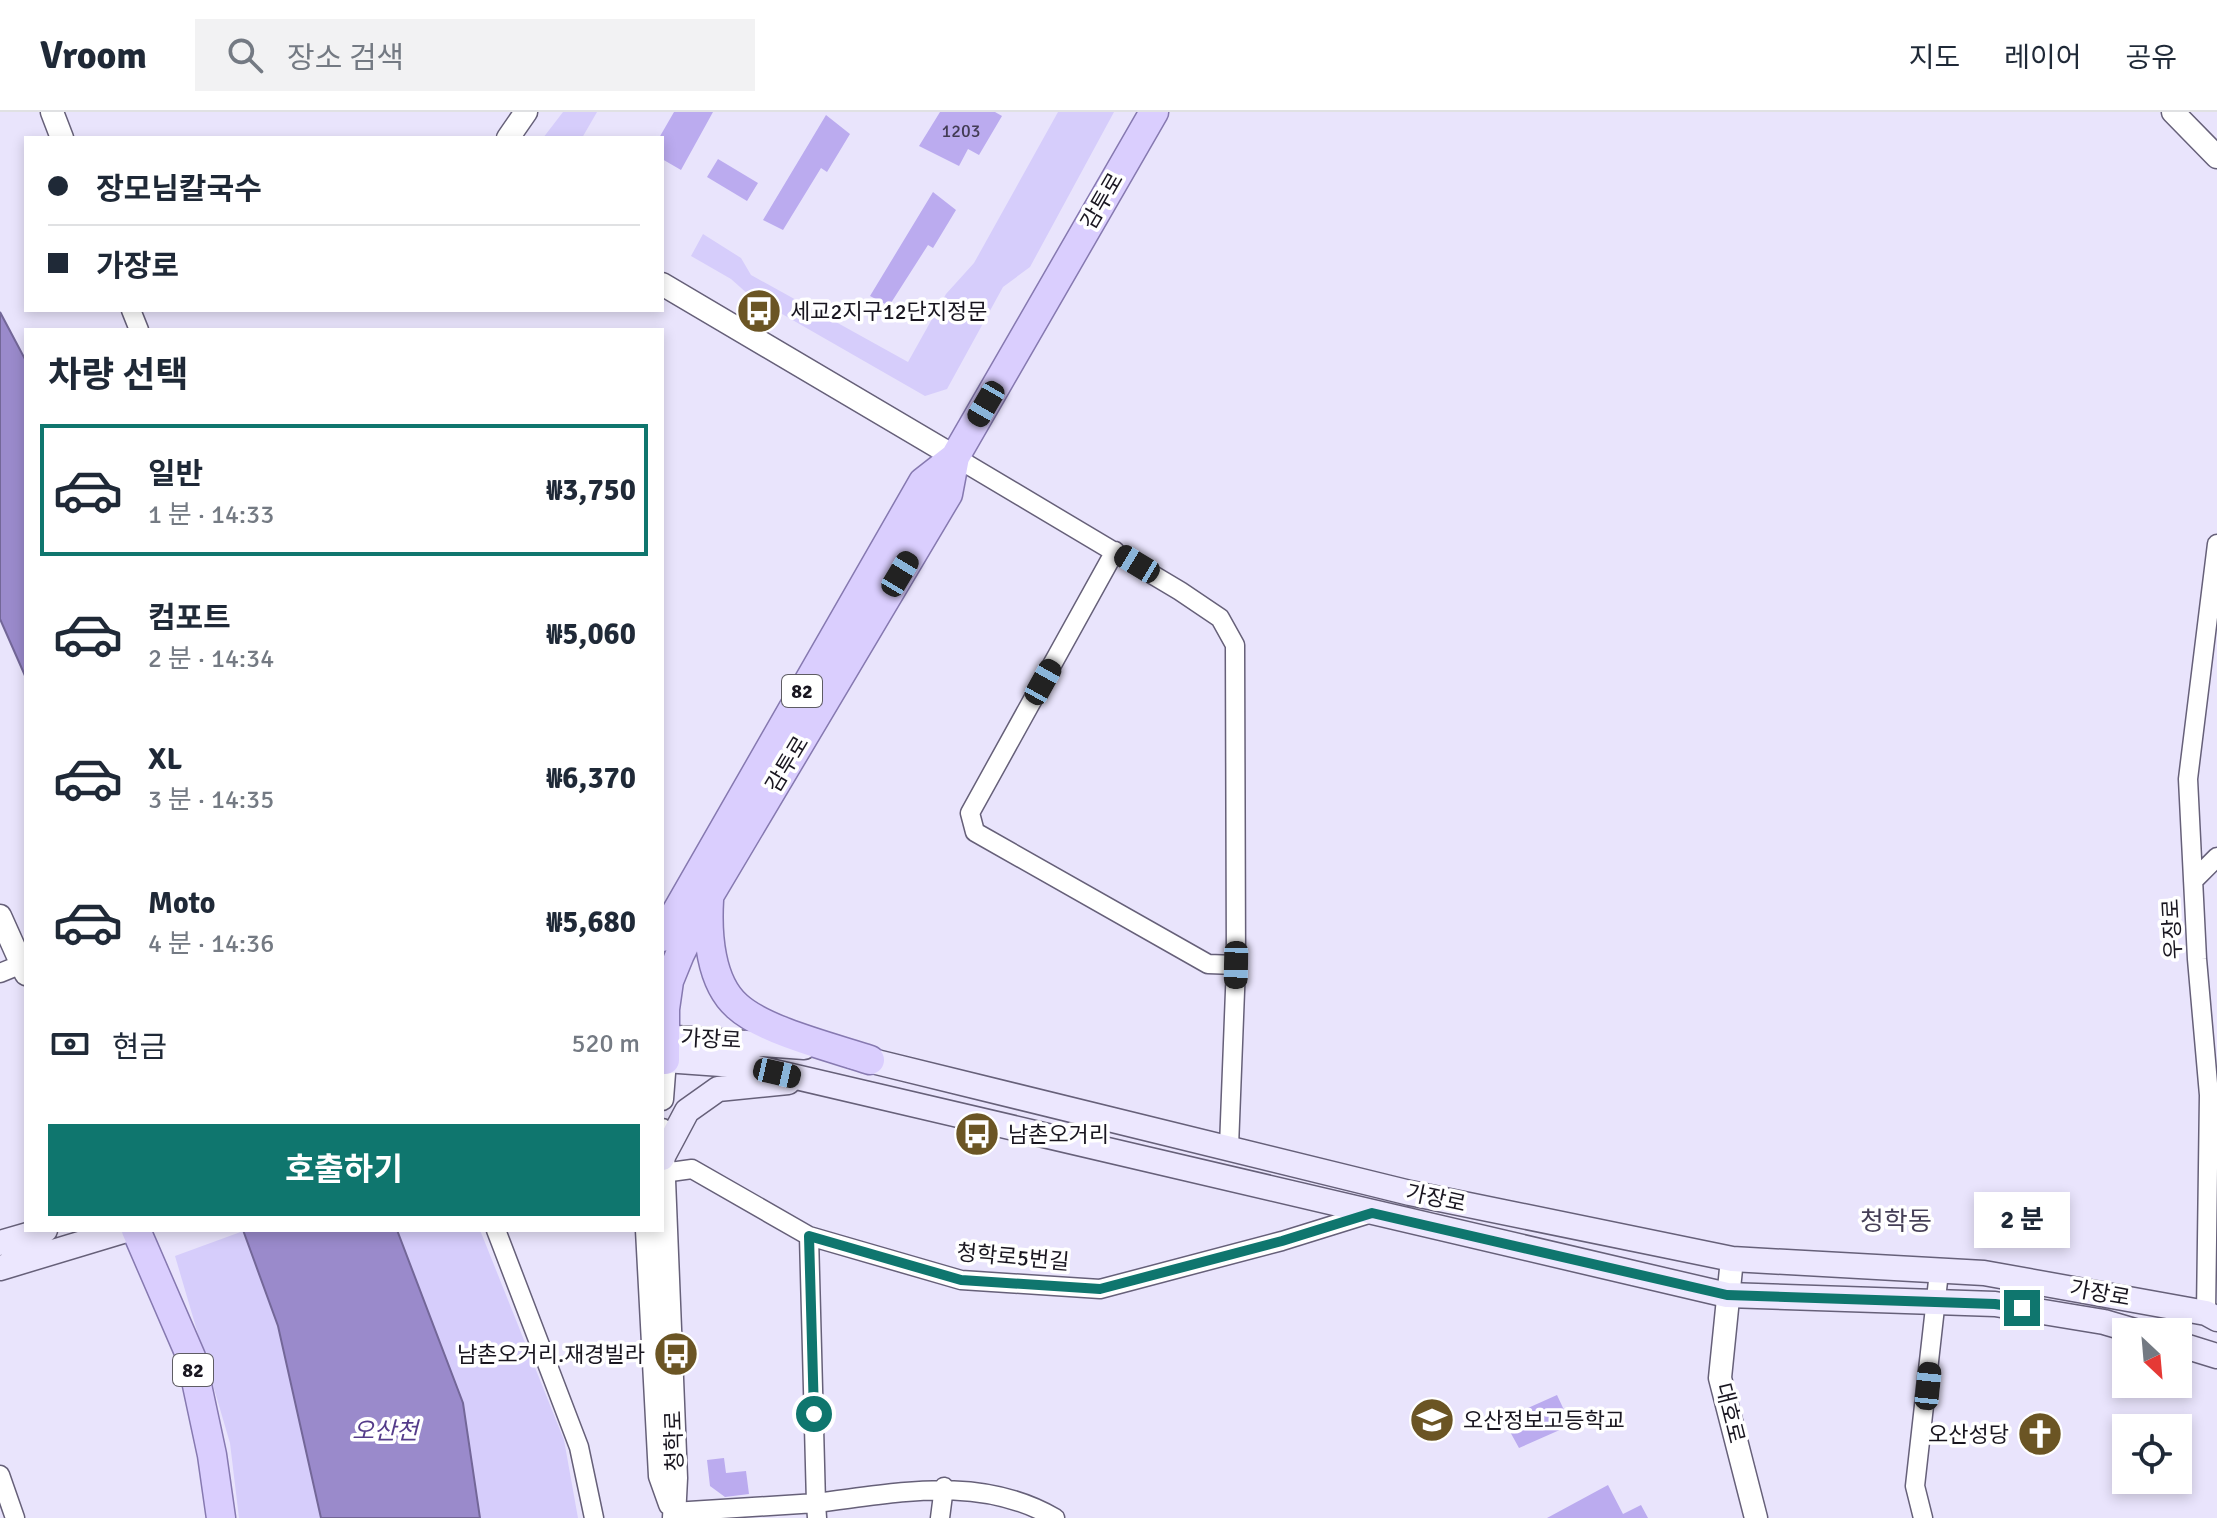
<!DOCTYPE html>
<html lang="ko">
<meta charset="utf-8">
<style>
body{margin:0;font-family:Signika,"Noto Sans KR",sans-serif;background:#f2f2f3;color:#1f2937;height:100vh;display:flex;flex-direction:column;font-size:30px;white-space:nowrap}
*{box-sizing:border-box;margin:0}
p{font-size:26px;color:#747a83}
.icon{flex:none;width:44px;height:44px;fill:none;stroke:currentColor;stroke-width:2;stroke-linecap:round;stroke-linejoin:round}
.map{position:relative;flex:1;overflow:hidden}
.side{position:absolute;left:24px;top:216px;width:640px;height:904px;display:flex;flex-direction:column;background:#fff;border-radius:0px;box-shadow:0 4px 12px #0003}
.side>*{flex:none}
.guide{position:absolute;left:24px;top:24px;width:640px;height:176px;border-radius:0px;box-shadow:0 4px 12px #0003;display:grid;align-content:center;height:176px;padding:0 24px;background:#fff}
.needle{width:52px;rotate:154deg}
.fabs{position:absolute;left:2112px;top:1206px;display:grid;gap:16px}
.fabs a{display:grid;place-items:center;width:80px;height:80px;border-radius:0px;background:#fff;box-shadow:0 4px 12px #0003;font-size:40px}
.end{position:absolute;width:36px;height:36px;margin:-18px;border:10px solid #0f766e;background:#fff;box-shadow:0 0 0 4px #fff}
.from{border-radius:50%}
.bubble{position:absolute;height:56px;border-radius:0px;background:#fff;box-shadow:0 4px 12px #0003;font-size:26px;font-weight:700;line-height:56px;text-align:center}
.car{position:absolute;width:24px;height:48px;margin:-24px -12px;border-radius:10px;box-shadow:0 0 6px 2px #0007;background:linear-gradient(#222 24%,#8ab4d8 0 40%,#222 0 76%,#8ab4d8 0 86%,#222 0)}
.guide b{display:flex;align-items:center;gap:28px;height:76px;font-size:30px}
.guide b+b{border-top:2px solid #e0e1e3}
.guide i{width:20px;height:20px;background:#1f2937}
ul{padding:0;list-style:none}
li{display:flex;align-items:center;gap:24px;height:132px;margin:0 16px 12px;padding:0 8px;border:4px solid transparent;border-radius:0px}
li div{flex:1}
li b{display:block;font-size:30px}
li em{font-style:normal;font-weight:700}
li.active{border-color:#0f766e}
li>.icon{width:72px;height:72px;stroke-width:1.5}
h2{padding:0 24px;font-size:36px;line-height:96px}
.pay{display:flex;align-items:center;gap:20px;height:88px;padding:0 24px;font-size:30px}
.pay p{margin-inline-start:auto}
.action{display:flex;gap:16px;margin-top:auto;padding:16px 24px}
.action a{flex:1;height:92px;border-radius:0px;background:#0f766e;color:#fff;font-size:32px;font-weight:700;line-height:92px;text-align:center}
header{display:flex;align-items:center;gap:48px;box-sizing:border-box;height:112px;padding:0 40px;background:#fff;border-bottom:2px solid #e0e1e3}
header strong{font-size:38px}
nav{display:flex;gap:44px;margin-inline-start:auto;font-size:28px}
.search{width:560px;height:72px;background:#f2f2f3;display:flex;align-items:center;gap:20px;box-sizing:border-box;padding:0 28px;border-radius:0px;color:#747a83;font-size:30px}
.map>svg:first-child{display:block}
.green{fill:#d6cdfb}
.water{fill:#9a8acb;stroke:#736798;stroke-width:2}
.building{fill:#bbabef}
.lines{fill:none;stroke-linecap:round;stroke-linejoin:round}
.minor-casing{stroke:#666079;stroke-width:21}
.tertiary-casing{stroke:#666079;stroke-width:25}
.secondary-casing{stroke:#666079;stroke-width:27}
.primary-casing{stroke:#8679b0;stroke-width:31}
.minor{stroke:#fff;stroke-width:18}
.tertiary{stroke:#fff;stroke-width:22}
.secondary{stroke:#ece7fe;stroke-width:24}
.primary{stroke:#dacefe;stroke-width:28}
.route{stroke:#0f766e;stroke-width:10}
.labels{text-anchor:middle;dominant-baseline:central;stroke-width:7;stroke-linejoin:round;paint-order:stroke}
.number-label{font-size:18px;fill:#423b54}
.shield{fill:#fff;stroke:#5e5c63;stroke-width:2}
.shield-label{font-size:20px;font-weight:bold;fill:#191620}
.street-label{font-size:22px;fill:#191620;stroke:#fff}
.poi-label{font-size:22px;fill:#191620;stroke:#fff;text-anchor:start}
.water-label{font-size:24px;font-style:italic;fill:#543b8a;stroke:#fff}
.quarter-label{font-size:26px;fill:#453f57;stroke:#fff}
</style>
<header>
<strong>Vroom</strong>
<div class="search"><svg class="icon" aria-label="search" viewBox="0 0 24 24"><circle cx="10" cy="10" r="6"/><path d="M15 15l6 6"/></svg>장소 검색</div>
<nav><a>지도</a><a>레이어</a><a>공유</a></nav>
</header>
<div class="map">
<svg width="2217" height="1406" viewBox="0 0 2217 1406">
<rect width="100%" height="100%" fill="#e9e4fc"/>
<path class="green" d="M563 0H597L582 26H543Z
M1058 0H1114L1030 155 1003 175 947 277 925 284 749 183 731 167 691 144 703 122 741 146 751 163 908 250 946 182 974 151Z
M246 1118H480L564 1328 578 1406H239L230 1331 175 1144Z"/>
<path class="water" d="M0 200 26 249V566L0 507Z
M243 1118H397L463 1291 480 1406H321L278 1214Z"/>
<path class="building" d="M674 0H713L681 58 662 47V26H659Z
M940 0H995L1002 4 979 43 968 37 959 54 919 34Z
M826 3 850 22 827 60 821 56 783 118 763 108Z
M718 47 758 71 747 89 707 65Z
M933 80 956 98 933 136 928 133 889 194 870 184Z
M1557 1283 1571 1313 1519 1336 1503 1307Z
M724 1346 726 1361 746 1359 749 1382 725 1385 710 1374 707 1348Z
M1608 1373 1623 1402 1641 1393 1648 1406H1547Z"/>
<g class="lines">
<g class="minor-casing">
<path id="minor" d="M131 198 139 218
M955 345 1180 479 1220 506 1235 533 1236 853 1229 1035
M1115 439 970 701 975 720 1208 852 1236 853
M2193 769 2217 745
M0 861 22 852
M663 1061 692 1057 809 1124 961 1168 1100 1177 1282 1129 1372 1101
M496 1118 579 1335 594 1406
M2206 1201 2209 983 2197 847 2188 667 2217 432
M0 1363 15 1406
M673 1400 816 1391 809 1124
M817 1406 816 1391C899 1381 979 1362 1055 1406
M940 1406 944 1375
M1923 1406 1915 1374 1939 1160"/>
</g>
<g class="tertiary-casing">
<path id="tertiary" d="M52 0 62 26
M2173 0 2217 45
M508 26 526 0
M662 172 955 345
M0 804 26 862
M662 987 665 948
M662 1018 676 1366 674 1406
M647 1118 660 1364 670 1392
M1732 1147 1720 1266 1756 1406"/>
</g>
<g class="secondary-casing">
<path id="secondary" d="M662 925 804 935
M852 944 1410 1081 1732 1147 1984 1161 2206 1201 2217 1207
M665 948 749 954 1727 1183 1995 1192 2104 1210 2138 1220
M662 1046 687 999 718 977 788 970
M0 1131 45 1118
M0 1156 126 1118
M2178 1232 2217 1244"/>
</g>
<g class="primary-casing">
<path id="primary" d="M709 788C707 822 710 870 737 894 764 919 834 936 870 948
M662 825 923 370 955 345
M662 948H665V897L669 869 680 842 709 784 948 382 955 345 1154 0
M136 1118 191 1245 212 1343 221 1406"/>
</g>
<use href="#minor" class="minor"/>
<use href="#tertiary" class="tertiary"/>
<use href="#secondary" class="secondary"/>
<use href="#primary" class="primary"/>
</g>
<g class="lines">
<path class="route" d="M814 1302 809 1124 961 1168 1100 1177 1282 1129 1372 1101 1727 1183 1995 1192 2022 1196"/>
</g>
<defs>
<g id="bus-disc" transform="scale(2.3)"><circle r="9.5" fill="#6b5524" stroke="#fff"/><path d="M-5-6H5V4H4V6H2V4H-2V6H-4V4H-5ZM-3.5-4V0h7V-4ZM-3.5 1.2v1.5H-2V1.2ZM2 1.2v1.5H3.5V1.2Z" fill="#fff"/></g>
<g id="school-disc" transform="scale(2.3)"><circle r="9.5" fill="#6b5524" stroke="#fff"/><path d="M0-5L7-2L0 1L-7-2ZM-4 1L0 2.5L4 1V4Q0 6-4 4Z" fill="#fff"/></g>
<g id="church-disc" transform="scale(2.3)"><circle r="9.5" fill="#6b5524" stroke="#fff"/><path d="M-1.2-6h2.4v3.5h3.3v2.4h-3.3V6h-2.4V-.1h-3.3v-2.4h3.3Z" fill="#fff"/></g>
</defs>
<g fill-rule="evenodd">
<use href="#bus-disc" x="759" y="199"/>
<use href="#bus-disc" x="977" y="1022"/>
<use href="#bus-disc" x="676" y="1242"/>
<use href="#school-disc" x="1432" y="1308"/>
<use href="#church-disc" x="2040" y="1322"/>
</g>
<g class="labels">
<g class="number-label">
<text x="961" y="19">1203</text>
</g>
<g class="shield">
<rect x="782" y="563" width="40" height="32" rx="6"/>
<rect x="173" y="1242" width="40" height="32" rx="6"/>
</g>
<g class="shield-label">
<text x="802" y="579">82</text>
<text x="193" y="1258">82</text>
</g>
<g class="street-label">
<text transform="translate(1102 89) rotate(-60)">감투로</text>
<text transform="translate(787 652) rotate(-59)">감투로</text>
<text transform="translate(2172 817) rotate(-93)">우장로</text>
<text transform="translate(711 927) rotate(3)">가장로</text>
<text transform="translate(1436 1086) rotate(12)">가장로</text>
<text transform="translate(1013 1145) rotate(5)">청학로5번길</text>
<text transform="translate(2100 1181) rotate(10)">가장로</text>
<text transform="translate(1730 1301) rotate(76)">대호로</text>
<text transform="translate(674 1329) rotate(-92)">청학로</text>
</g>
<g class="poi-label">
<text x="790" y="199">세교2지구12단지정문</text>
<text x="1008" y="1022">남촌오거리</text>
<text x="645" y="1242" text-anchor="end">남촌오거리.재경빌라</text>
<text x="1463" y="1308">오산정보고등학교</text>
<text x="2009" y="1322" text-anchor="end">오산성당</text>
</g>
<g class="water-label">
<text x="385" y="1319">오산천</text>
</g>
<g class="quarter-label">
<text x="1896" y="1110">청학동</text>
</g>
</g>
</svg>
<div class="fabs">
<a><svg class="needle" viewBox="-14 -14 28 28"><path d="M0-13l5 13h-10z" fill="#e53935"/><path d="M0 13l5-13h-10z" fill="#747a83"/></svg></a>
<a><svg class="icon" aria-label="locate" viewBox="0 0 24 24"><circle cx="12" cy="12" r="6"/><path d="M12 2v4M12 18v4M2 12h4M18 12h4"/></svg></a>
</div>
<i class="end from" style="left:814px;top:1302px"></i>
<i class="end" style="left:2022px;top:1196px"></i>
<div class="bubble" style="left:1974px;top:1080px;width:96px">2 분</div>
<i class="car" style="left:986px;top:292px;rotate:210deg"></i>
<i class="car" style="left:1137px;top:452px;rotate:301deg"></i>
<i class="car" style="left:900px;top:462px;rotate:31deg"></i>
<i class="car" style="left:1043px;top:570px;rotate:29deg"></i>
<i class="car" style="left:1236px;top:853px;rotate:181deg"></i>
<i class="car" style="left:777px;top:961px;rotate:103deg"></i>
<i class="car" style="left:1928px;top:1274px;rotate:6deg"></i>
<div class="guide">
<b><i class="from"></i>장모님칼국수</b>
<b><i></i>가장로</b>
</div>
<section class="side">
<h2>차량 선택</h2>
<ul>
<li class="active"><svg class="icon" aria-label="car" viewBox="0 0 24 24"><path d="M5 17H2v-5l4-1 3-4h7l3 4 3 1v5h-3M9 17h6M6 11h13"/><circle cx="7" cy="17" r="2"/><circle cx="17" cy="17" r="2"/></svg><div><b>일반</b><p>1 분 · 14:33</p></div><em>₩3,750</em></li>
<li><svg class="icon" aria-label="car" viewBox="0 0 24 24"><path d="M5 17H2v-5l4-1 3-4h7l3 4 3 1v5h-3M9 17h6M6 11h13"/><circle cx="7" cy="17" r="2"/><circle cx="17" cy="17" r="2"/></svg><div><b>컴포트</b><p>2 분 · 14:34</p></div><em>₩5,060</em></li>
<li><svg class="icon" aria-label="car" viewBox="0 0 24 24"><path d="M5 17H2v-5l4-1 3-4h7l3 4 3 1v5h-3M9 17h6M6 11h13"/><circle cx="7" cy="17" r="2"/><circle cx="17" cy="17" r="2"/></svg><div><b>XL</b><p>3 분 · 14:35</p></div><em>₩6,370</em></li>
<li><svg class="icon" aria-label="car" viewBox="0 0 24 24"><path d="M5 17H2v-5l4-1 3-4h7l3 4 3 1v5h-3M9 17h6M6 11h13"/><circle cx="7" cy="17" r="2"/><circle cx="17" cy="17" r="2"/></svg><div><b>Moto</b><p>4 분 · 14:36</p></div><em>₩5,680</em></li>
</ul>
<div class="pay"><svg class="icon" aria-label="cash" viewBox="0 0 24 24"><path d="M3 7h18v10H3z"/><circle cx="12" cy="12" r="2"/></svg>현금<p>520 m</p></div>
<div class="action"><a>호출하기</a></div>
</section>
</div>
